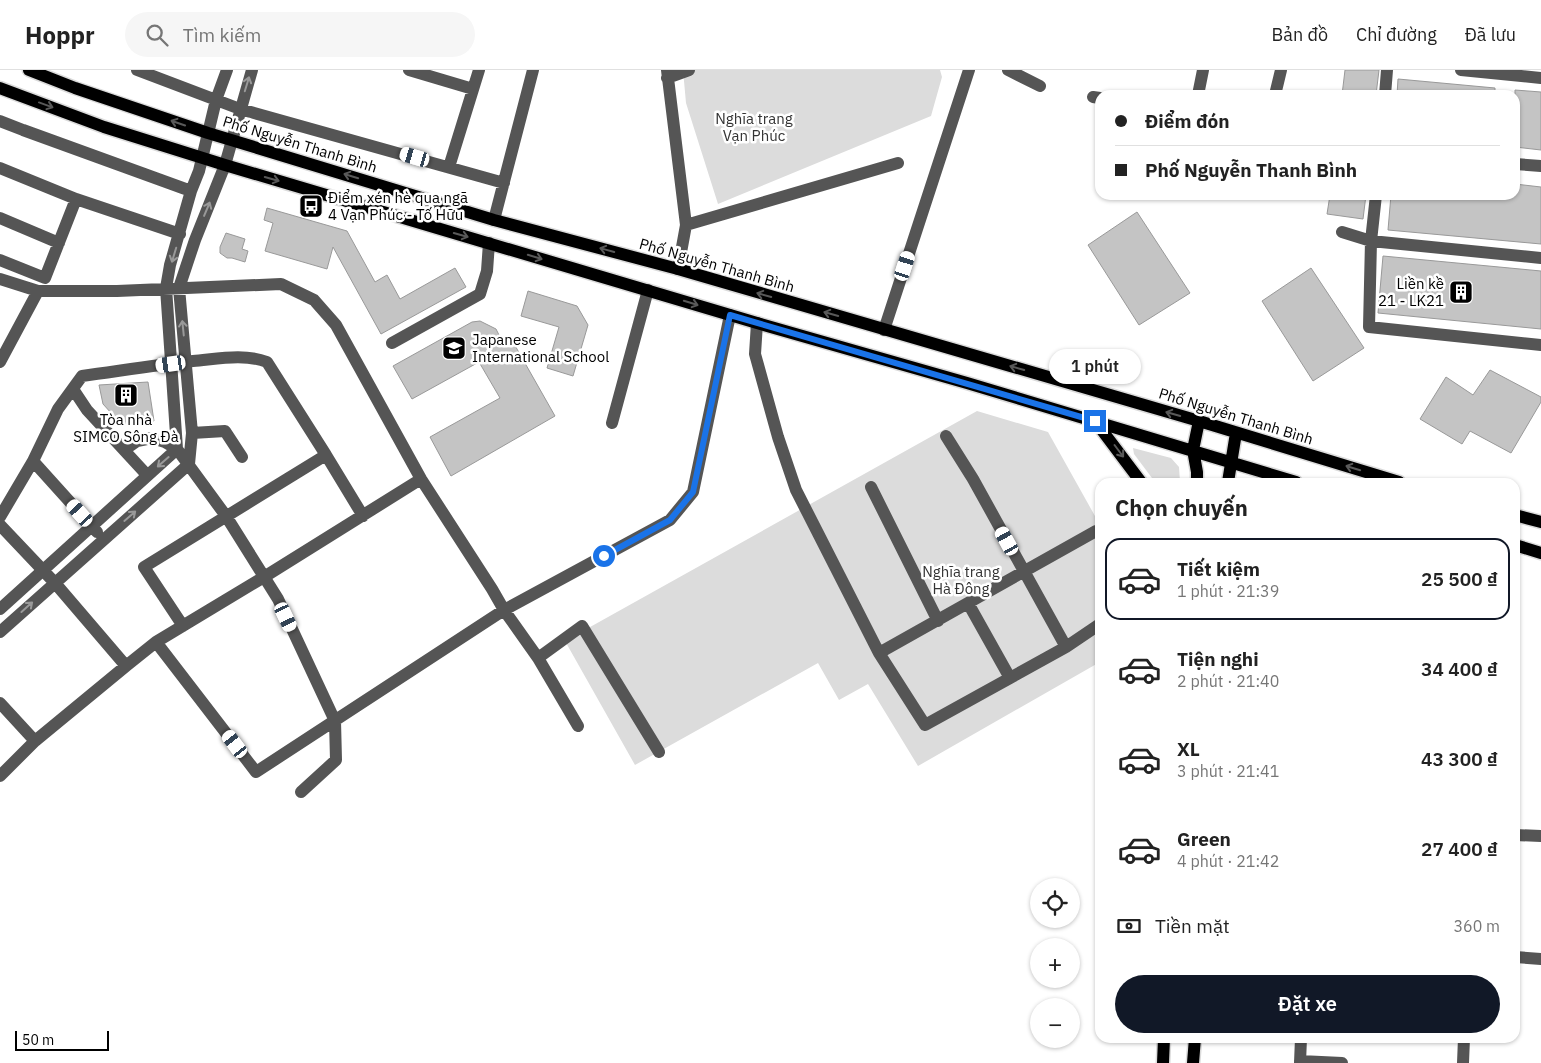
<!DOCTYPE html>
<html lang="vi">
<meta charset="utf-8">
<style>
body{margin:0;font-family:"IBM Plex Sans",sans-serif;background:#f6f6f6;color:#222;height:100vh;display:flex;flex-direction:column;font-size:19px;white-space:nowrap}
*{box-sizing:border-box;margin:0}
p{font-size:16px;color:#767676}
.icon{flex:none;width:28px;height:28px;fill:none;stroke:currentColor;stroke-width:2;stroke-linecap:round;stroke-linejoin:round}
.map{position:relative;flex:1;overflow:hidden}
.drawer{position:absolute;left:1095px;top:408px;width:425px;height:565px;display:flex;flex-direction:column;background:#fff;border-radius:15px;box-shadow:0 1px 4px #0004}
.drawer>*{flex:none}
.top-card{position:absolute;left:1095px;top:20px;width:425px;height:110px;border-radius:15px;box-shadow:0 1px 4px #0004;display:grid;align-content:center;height:110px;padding:0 20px;background:#fff}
.controls{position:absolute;left:1030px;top:808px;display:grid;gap:10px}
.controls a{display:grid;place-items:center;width:50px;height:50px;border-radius:50%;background:#fff;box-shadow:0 1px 4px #0004;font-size:25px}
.scale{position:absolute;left:15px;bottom:12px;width:94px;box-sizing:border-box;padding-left:5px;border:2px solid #000;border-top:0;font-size:14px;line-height:18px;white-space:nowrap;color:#000;-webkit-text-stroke:4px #fff;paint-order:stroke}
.end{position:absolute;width:22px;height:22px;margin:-11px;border:6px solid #1a73e8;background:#fff;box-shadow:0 0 0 2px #fff}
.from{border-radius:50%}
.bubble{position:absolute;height:35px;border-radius:18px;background:#fff;box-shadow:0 1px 4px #0004;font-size:16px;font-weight:600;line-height:35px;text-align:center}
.car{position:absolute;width:15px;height:30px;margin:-15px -8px;border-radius:6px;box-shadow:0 0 4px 1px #0007;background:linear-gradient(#fff 24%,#345 0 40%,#fff 0 76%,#345 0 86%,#fff 0)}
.top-card b{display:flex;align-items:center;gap:18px;height:48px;font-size:19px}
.top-card b+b{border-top:1px solid #e0e0e0}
.top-card i{width:12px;height:12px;background:#222}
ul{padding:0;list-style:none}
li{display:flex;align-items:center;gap:15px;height:82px;margin:0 10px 8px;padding:0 10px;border:2px solid transparent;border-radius:15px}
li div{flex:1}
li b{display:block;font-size:19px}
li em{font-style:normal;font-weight:600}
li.selected{border-color:#111827}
li>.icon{width:45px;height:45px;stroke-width:1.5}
h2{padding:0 20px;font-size:22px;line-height:60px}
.pay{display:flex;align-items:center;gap:12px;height:55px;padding:0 20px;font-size:19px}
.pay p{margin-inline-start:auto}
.primary-button{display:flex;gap:10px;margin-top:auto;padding:10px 20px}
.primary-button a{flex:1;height:58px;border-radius:30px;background:#111827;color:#fff;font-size:20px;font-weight:600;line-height:58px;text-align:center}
header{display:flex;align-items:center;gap:30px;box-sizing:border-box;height:70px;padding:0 25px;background:#fff;border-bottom:1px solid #e0e0e0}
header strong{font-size:24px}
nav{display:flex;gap:28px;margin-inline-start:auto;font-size:18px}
.search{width:350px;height:45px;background:#f6f6f6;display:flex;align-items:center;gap:12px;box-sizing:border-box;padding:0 18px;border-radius:28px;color:#767676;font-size:19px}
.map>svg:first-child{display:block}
.green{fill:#dcdcdc}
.building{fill:#c4c4c4;stroke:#999}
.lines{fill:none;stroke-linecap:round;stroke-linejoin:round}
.major-casing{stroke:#dbdbdb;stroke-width:15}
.minor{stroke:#555;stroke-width:12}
.major{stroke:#000;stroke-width:12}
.oneway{stroke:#999}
.oneway2{stroke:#595959}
.route{stroke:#1a73e8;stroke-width:6}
.labels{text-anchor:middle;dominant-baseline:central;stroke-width:5;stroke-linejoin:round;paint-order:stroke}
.park-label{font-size:15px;fill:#333;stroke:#fff}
.street-label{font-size:15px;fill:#000;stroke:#fff}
.poi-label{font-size:15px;fill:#000;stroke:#fff;text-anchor:start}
</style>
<header>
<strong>Hoppr</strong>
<div class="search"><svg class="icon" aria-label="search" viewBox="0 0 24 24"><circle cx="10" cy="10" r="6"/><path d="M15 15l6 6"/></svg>Tìm kiếm</div>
<nav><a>Bản đồ</a><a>Chỉ đường</a><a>Đã lưu</a></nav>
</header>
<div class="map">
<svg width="1541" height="993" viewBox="0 0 1541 993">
<rect width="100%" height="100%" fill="#fff"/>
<path class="green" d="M683 0H940L942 7 931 46 718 134 686 33Z
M977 341 1048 362 1100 455V592L918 696 868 614 839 630 818 593 635 695 565 571Z
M1133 378 1171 388 1179 397 1180 412H1155L1134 384Z"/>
<path class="building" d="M1345 0H1379L1376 25H1342Z
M1398 9 1495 18V25H1397Z
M1515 20 1541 22V80L1515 77Z
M1515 114 1541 117V174L1388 160 1391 125H1515Z
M1330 125H1366L1363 149 1327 144Z
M267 138 347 161 375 212 387 205 400 229 455 198 466 217 381 264 333 177 327 199 265 181 273 153 264 150Z
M1137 142 1190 223 1139 255 1088 175Z
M226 163 245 169 242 179 248 181 245 192 232 188H227L220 183V177Z
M1383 186 1541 201V259L1378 243Z
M1311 198 1364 278 1313 311 1262 231Z
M528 221 577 236 588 255 573 306 547 298 559 257 521 246Z
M480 251 496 259 505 277 513 272 555 346 451 406 430 367 500 328 479 292 412 329 393 296 472 252Z
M1490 300 1541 327V332L1511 383 1470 361 1462 374 1420 349 1446 307 1473 325Z
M148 312 154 351 121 354 103 334 99 315Z"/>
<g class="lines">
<g class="major-casing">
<path id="major" d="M29 0 75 18 208 63 494 150 678 199 1199 351 1399 412
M0 18 104 57 225 95 757 253 967 313 1296 412
M1095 351 1141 412
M1197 412V402L1193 380 1199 351
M1228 412 1236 363
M1515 445 1541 452
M1515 475 1541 483
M1163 993 1164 968
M1193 993 1195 968"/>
</g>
<path class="minor" d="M137 0 240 39 504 113
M409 0 473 19
M667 0 686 155 678 199
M1008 0 1040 16
M1461 0 1541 8
M667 8 689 0
M1198 25 1203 0
M1275 25 1281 0
M1385 25 1387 0
M1093 27 1100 28
M0 51 23 60 191 121
M1515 94 1541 96
M449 97 479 0
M0 98 76 129 180 164
M1376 125 1371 171 1369 257 1541 275
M0 148 59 173
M494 150 533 0
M686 155 898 93
M1342 162 1371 171 1541 188
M0 190 45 208 76 129
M0 209 38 221H117L281 214 314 230 336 255 421 409 492 519 504 540 538 588 578 656
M757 253 755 284 778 367 796 420 879 583
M884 260 969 0
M392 273 480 224 487 201 489 173
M0 292 38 221
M73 319 87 340 147 405
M612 353 648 220
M192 363 225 361 242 387
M946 366 973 409 1066 577
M124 380 137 371 152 368 165 372 177 379 226 446 278 529 335 651 336 690 301 722
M326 385 363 446
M33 391 58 339 82 306C119 301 156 295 193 291 217 289 244 283 267 292L326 385 144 497 183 556
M871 417 938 551
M0 447 33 391 97 462
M0 455 55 513 126 596 156 572 264 507 421 409
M1096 461 879 583 925 655 1066 577 1100 554
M968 533 1010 608
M0 539 177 379 166 218 170 195 191 121 199 101 216 30 227 0
M0 562 189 394 192 363 179 218 195 170 225 95 252 0
M156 572 256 702 504 540 670 450 693 422 730 245
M538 588 582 556 659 682
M0 633 35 671 0 706
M35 671 126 596
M1515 765 1541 766
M1515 887 1541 889
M1300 991 1342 993
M1300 993 1301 968
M1463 993 1464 968"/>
<use href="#major" class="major"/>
</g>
<defs><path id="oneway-shaft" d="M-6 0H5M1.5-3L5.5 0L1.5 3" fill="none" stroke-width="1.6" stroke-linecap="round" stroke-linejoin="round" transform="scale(1.25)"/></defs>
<g class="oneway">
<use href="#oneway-shaft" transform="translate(247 14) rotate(-73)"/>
<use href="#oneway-shaft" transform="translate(207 139) rotate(-67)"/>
<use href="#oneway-shaft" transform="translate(174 185) rotate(107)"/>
<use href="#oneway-shaft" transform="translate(183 258) rotate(-96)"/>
<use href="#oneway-shaft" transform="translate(163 392) rotate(139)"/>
<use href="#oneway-shaft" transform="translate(130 446) rotate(-41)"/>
<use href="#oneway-shaft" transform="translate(27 537) rotate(-42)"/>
</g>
<g class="oneway2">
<use href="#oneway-shaft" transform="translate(46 35) rotate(20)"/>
<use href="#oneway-shaft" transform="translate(178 53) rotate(-161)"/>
<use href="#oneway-shaft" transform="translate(351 106) rotate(-163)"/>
<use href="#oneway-shaft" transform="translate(272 109) rotate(16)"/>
<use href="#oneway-shaft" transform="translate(461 165) rotate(16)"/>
<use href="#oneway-shaft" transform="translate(607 180) rotate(-165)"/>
<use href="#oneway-shaft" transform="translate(535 187) rotate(17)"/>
<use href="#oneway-shaft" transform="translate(764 225) rotate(-164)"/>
<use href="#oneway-shaft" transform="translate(691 233) rotate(17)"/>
<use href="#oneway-shaft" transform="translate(831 244) rotate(-164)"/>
<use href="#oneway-shaft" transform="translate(1017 298) rotate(-164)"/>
<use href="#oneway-shaft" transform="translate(1173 344) rotate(-164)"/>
<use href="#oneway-shaft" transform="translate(1119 381) rotate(53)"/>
<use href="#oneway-shaft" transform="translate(1353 398) rotate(-163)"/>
</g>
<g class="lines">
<path class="route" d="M604 486 670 450 693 422 730 245 1095 351"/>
</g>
<defs>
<g id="bus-square" transform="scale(1.25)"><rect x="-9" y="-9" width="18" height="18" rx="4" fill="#000" stroke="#fff"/><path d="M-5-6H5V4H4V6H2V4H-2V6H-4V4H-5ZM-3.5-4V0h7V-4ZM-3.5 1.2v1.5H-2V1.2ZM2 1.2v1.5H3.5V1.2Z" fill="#fff"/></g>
<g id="building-square" transform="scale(1.25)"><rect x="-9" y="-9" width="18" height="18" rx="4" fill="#000" stroke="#fff"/><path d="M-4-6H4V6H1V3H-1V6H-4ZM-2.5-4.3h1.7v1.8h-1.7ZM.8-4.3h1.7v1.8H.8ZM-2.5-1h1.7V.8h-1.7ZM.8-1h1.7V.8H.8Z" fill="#fff"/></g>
<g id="school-square" transform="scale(1.25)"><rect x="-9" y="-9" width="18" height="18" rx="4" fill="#000" stroke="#fff"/><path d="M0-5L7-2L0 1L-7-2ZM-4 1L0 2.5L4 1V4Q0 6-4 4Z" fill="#fff"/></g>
</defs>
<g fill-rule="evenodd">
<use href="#bus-square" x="311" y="136"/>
<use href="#building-square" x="1461" y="222"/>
<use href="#school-square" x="454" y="278"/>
<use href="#building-square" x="126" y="325"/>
</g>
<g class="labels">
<g class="park-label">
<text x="754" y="48">Nghĩa trang<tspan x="754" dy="17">Vạn Phúc</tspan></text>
<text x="961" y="501">Nghĩa trang<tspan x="961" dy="17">Hà Đông</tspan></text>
</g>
<g class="street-label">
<text transform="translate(300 74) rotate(17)">Phố Nguyễn Thanh Bình</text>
<text transform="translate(717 195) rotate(16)">Phố Nguyễn Thanh Bình</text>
<text transform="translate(1236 346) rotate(17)">Phố Nguyễn Thanh Bình</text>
</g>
<g class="poi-label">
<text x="328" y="127">Điểm xén hè qua ngã<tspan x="328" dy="17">4 Vạn Phúc - Tố Hữu</tspan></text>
<text x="1444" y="213" text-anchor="end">Liền kề<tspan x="1444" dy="17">21 - LK21</tspan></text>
<text x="472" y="269">Japanese<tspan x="472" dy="17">International School</tspan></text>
<text x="126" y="349" text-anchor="middle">Tòa nhà<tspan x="126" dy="17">SIMCO Sông Đà</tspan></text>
</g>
</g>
</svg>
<div class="controls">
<a><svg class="icon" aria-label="locate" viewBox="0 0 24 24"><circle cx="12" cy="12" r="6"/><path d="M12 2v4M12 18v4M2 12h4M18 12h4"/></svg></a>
<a>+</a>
<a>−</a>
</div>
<div class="scale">50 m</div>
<i class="end from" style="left:604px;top:486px"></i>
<i class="end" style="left:1095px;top:351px"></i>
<div class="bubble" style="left:1049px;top:279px;width:92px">1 phút</div>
<i class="car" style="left:415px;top:87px;rotate:286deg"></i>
<i class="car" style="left:905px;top:196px;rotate:18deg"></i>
<i class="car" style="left:171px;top:294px;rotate:262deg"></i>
<i class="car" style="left:80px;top:443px;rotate:318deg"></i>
<i class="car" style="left:1007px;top:471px;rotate:331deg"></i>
<i class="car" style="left:286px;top:547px;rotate:155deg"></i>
<i class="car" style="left:235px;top:674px;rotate:323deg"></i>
<div class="top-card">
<b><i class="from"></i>Điểm đón</b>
<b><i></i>Phố Nguyễn Thanh Bình</b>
</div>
<section class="drawer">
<h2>Chọn chuyến</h2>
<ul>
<li class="selected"><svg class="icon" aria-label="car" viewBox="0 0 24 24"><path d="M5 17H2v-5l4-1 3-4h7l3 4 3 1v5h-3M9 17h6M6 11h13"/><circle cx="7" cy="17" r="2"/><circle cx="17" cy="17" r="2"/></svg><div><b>Tiết kiệm</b><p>1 phút · 21:39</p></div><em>25 500 ₫</em></li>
<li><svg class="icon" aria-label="car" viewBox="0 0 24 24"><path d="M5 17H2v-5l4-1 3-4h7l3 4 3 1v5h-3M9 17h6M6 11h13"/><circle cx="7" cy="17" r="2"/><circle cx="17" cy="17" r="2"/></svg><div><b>Tiện nghi</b><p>2 phút · 21:40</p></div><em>34 400 ₫</em></li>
<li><svg class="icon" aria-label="car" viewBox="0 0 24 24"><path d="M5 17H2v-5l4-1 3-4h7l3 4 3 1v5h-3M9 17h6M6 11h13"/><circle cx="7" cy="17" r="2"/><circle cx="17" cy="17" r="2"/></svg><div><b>XL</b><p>3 phút · 21:41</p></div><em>43 300 ₫</em></li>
<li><svg class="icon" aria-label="car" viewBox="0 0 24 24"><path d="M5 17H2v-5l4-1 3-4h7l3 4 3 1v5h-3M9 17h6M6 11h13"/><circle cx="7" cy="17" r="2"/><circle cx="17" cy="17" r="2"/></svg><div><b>Green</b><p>4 phút · 21:42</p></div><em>27 400 ₫</em></li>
</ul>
<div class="pay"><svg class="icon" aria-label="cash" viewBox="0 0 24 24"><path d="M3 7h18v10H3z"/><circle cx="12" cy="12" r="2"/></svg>Tiền mặt<p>360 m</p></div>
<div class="primary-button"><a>Đặt xe</a></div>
</section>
</div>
